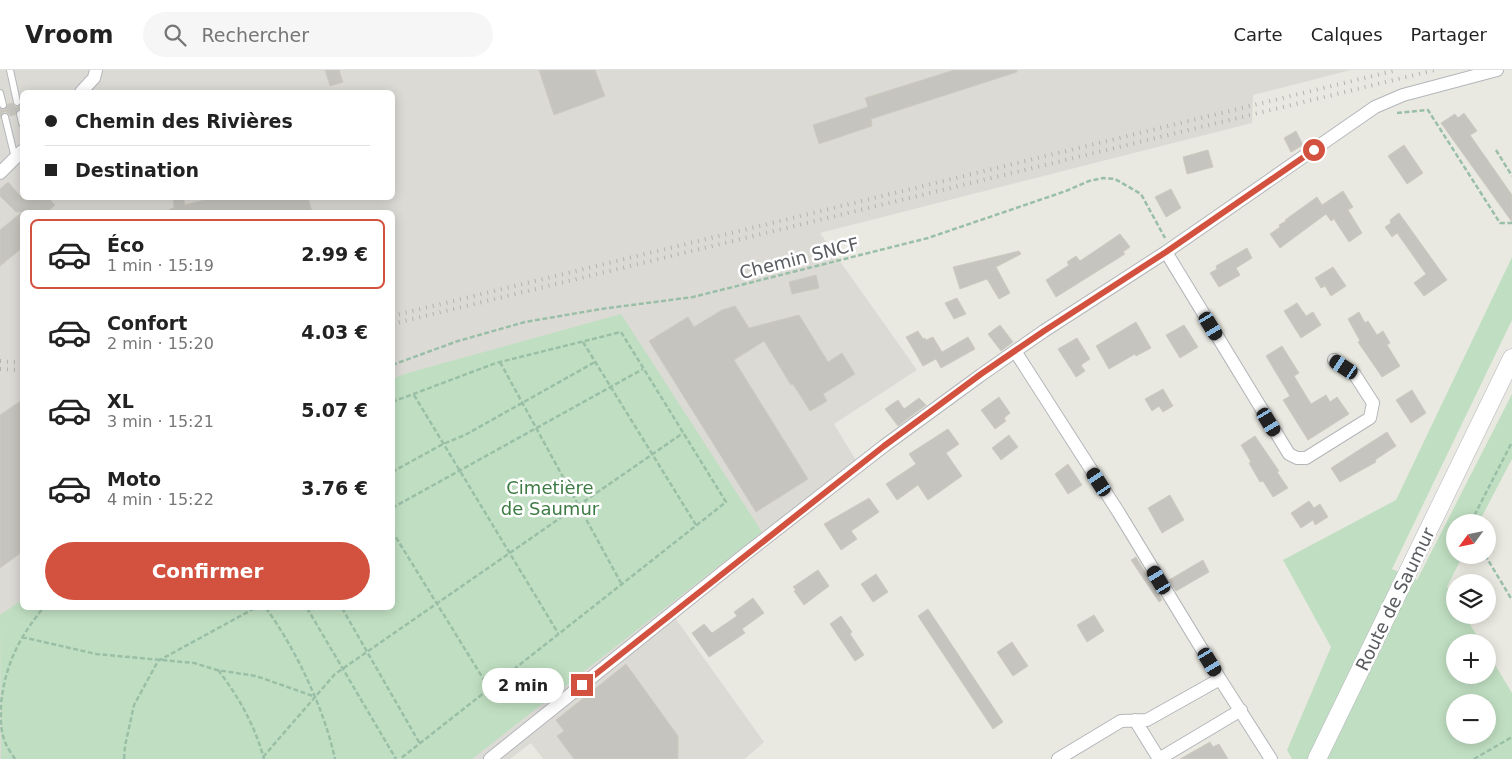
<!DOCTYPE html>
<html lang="fr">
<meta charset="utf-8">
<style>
body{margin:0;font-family:"DejaVu Sans",sans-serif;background:#f6f6f6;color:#222;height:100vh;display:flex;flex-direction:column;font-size:19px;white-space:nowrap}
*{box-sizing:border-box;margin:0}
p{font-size:16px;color:#767676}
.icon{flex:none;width:28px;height:28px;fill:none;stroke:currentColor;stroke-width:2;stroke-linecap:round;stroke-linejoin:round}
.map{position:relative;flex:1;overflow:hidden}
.sheet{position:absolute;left:20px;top:140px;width:375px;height:400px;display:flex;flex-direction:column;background:#fff;border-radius:8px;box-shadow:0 2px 12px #0003}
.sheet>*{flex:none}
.banner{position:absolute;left:20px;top:20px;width:375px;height:110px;border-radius:8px;box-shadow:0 2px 12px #0003;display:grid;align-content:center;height:110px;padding:0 25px;background:#fff}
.needle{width:32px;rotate:237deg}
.tools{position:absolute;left:1446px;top:444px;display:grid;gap:10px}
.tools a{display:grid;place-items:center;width:50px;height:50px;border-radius:50%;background:#fff;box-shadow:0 2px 12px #0003;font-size:25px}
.end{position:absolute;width:22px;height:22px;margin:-11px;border:6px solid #d3523f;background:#fff;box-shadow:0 0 0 2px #fff}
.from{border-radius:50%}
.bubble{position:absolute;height:35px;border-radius:18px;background:#fff;box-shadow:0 2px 12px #0003;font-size:16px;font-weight:600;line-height:35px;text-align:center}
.car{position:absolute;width:15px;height:30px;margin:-15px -8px;border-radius:6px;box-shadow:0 0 4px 1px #0007;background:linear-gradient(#222 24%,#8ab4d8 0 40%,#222 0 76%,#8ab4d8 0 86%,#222 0)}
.banner b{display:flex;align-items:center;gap:18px;height:48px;font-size:19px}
.banner b+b{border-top:1px solid #e0e0e0}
.banner i{width:12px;height:12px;background:#222}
ul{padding:9px 0 0;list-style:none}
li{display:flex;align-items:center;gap:15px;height:70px;margin:0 10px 8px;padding:0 15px;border:2px solid transparent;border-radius:8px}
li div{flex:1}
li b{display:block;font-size:19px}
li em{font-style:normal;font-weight:600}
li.active{border-color:#d3523f}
li>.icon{width:45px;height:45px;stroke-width:1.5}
.button{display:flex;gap:10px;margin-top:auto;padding:10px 25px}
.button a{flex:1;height:58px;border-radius:30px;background:#d3523f;color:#fff;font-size:20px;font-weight:600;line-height:58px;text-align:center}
header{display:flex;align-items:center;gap:30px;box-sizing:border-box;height:70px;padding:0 25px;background:#fff;border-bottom:1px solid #e0e0e0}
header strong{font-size:24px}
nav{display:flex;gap:28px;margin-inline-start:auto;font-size:18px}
.search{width:350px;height:45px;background:#f6f6f6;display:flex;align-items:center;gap:12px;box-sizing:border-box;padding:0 18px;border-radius:28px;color:#767676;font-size:19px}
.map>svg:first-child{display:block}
.industrial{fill:#dcdad5;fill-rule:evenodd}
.green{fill:#c0dfc2;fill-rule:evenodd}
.building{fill:#c6c4be;stroke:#cecac0}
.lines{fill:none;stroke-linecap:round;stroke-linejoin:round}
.service-casing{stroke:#b3b6ba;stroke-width:8}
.minor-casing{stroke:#b3b6ba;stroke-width:14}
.secondary-casing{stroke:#b3b5ba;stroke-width:19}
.path{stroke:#9abfa7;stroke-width:2.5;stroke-dasharray:5 2.5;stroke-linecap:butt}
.service{stroke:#fff;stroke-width:6}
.minor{stroke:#fff;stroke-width:12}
.secondary{stroke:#fff;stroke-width:18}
.rail{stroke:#b1b2b2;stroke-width:4;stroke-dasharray:1 6;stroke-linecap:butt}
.route{stroke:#d3523f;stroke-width:6}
.labels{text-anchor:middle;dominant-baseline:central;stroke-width:5;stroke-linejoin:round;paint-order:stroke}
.street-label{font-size:18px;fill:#595c60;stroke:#fff}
.park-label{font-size:18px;fill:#3d7b44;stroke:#fff}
</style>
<header>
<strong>Vroom</strong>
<div class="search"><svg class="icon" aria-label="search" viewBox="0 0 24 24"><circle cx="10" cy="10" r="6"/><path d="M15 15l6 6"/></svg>Rechercher</div>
<nav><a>Carte</a><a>Calques</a><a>Partager</a></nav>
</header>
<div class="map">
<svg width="1512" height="689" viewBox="0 0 1512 689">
<rect width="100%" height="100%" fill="#eae9e1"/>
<path class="industrial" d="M0 0H1351L1253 25 1252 53 820 163 917 300 834 354 857 392 668 538 764 672 745 689H543L531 673 510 689H0ZM22 22H392V128H22ZM22 142H392V538H22Z"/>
<path class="green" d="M1512 187V250L1392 499 1417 510 1512 324V389L1479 452H1455V485H1463L1447 517 1455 530V545H1464L1481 572H1455V605H1488V583L1512 623V689H1292L1287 680 1331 577 1283 490 1396 430ZM1455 632H1488V665H1455Z
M621 244 762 462 472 689H1L0 545 22 530V538H392L393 309 404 304Z"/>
<path class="building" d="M325 0H339L343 12 330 16Z
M539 0H595L605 26 554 45Z
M954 0H1017V2L871 49 872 56 819 74 813 55 868 37 865 28Z
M22 31V40L18 39 15 45 10 46 7 42H3L0 48V39L5 40 8 34 12 33 15 37H19Z
M1464 43 1477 61 1470 65 1512 125V152L1441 53 1455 44 1458 48Z
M1296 61 1303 75 1291 82 1284 68Z
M1404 75 1423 103 1407 114 1388 86Z
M1208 80 1213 97 1187 104 1183 87Z
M8 112 22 128H48L55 135 47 142H22V178L0 196V160L22 142H16L0 126V119Z
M1171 119 1181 138 1166 147 1155 127Z
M1343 121 1353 137 1348 140 1362 163 1349 172 1334 149 1331 151 1326 144 1280 178 1270 164 1280 157 1279 155 1286 151 1285 150 1317 127 1322 135Z
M173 128H183L185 135 212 128H308L312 142H171L170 139 174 138Z
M1399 143 1447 210 1424 226 1414 213 1426 204 1397 163 1392 167 1385 157 1391 153 1390 150Z
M1120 164 1130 177 1123 182 1125 184 1056 227 1046 210 1069 195 1067 192 1076 186 1080 191Z
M1247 178 1252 188 1236 198 1240 205 1219 217 1210 203 1217 199 1216 196Z
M1019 181 1021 184 996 197 1010 223 999 229 987 209 960 219 953 197Z
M1333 197 1346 216 1331 226 1325 216 1321 218 1315 208Z
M816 205 819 218 792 224 789 212Z
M957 228 966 244 954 249 945 233Z
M1297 233 1306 246 1313 242 1321 255 1301 268 1284 241Z
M735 236 749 258 799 245 828 292 842 283 855 304 823 324 827 331 810 341 793 314 791 315 764 271 734 290 808 409 756 442 649 271 688 247 694 257 722 240Z
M1359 242 1365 253 1368 251 1377 265 1383 261 1390 273 1387 275 1400 296 1382 307 1358 272 1360 271 1348 249Z
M1136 252 1151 278 1136 286 1135 284 1109 299 1096 276Z
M1000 255 1013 272 1001 281 988 264Z
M1184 255 1198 277 1180 288 1166 265Z
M918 261 923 269 925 268 926 270 933 267 942 282 968 267 975 279 941 298 936 289 923 296 906 267Z
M1077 268 1090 289 1081 295 1085 301 1076 307 1058 279Z
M1282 276 1299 303 1294 306 1311 334 1326 325 1330 332 1337 327 1349 344 1308 370 1283 330 1290 326 1266 286Z
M1163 319 1173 336 1163 342 1159 336 1152 341 1145 329Z
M1412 320 1426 343 1411 353 1396 330Z
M999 327 1010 343 1004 348 1006 351 995 359 981 340Z
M919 328 926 335 898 356 885 339 898 330 904 339Z
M22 330V482L0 498V345Z
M948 359 959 374 946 383 962 406 928 430 918 415 897 430 886 414 916 394 909 384Z
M1387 362 1396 376 1375 390 1376 392 1340 412 1331 398Z
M1009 365 1018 377 1001 390 992 378Z
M1255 366 1279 401 1277 402 1288 418 1273 427 1263 411 1260 412 1249 393 1251 392 1241 375Z
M1068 394 1082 415 1068 424 1055 404Z
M1170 425 1184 450 1162 463 1148 438Z
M869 428 879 442 851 461 857 469 841 480 824 454Z
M1309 431 1314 438 1320 434 1328 447 1315 455 1313 450 1301 458 1291 443Z
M1136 487 1162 530 1159 532 1131 490Z
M1203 490 1209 502 1176 521 1169 510Z
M818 500 829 516 804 535 794 521 796 520 793 517Z
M876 504 888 522 873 532 861 514Z
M753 528 764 543 742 559 745 563 709 587 692 563 704 554 712 563 737 546 734 542Z
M928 539 1003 652 993 659 918 546Z
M1094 545 1104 561 1087 572 1077 555Z
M841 546 852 562 850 564 864 585 855 591 830 554Z
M1012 572 1028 596 1013 606 997 582Z
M626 594 678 666V689H574L557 666 564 661 556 650Z
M1210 672 1213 677 1219 674 1228 689H1180Z"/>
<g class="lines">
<g class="service-casing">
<path id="service" d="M10 0 17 32
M0 23 3 35
M20 44 22 53
M5 47 15 88"/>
</g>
<g class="minor-casing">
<path id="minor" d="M81 22 94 8 96 0
M0 103 22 81
M1166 182 1289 384 1297 388H1306L1370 348 1373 333 1355 305 1334 290
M1015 281 1119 443 1220 609 1147 650 1121 651 1058 689
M1220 609 1271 689
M1135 650 1159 689
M490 689 748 482 884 376 981 305 1044 261 1166 182 1375 37 1403 25 1497 0
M1159 689 1241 640"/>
</g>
<g class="secondary-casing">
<path id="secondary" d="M1317 689 1512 288"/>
</g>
<path class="path" d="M1397 43 1428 40 1500 153H1512
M1496 80 1512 106
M583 272 696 455
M500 292 621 513
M392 295 458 271 525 252 601 239 693 227 928 168 1066 121 1089 111 1103 108 1115 109 1141 124 1165 168
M414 325 558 563
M392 332 496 293 621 262 726 432 400 689
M392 402 443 374 465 365 595 292
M392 438 643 299
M1471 452 1512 372
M392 461 489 618
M1485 485 1512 530
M266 538C296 580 324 638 335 689
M307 538 396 689
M342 538 420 674
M22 567 96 584 194 593 217 600 256 606 316 627
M218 600C239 627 255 656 264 689
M263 687 335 604 683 363
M15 689C11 683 6 676 4 669 0 658 1 646 1 634 5 595 19 568 43 538
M124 689 125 676 134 635 158 591 255 538
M1474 689 1512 667"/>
<use href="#service" class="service"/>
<use href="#minor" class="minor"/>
<use href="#secondary" class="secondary"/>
<path class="rail" d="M392 246 1397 0
M392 254 1435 0
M0 291 22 293
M0 299 20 300"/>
</g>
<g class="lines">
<path class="route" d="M582 615 884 376 981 304 1044 261 1166 182 1314 80"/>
</g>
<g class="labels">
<g class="street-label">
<text transform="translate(799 188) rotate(-14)">Chemin SNCF</text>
<text transform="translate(1395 529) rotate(-64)">Route de Saumur</text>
</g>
<g class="park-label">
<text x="550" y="417">Cimetière<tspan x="550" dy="21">de Saumur</tspan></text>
</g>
</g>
</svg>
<div class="tools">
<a><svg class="needle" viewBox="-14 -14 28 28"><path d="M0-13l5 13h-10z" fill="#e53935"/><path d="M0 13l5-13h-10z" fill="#767676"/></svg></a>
<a><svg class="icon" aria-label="layers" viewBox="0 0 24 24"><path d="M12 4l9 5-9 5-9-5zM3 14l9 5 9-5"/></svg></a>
<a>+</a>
<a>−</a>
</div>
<i class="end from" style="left:1314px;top:80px"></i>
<i class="end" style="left:582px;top:615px"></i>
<div class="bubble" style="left:482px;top:598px;width:82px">2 min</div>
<i class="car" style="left:1211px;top:256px;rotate:149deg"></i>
<i class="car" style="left:1344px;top:297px;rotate:304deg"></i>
<i class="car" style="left:1269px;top:352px;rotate:149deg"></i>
<i class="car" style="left:1099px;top:412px;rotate:327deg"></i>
<i class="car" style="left:1159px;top:510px;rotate:329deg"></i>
<i class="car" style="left:1210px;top:592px;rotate:149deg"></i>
<div class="banner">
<b><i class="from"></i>Chemin des Rivières</b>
<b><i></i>Destination</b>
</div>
<section class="sheet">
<ul>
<li class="active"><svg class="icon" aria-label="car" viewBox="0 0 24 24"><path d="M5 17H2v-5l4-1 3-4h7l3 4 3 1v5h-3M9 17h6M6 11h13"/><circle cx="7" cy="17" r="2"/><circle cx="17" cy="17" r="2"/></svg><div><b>Éco</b><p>1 min · 15:19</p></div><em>2.99 €</em></li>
<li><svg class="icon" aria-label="car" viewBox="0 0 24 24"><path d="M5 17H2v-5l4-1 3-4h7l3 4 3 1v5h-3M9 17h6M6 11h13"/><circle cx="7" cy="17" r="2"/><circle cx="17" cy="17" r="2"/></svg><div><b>Confort</b><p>2 min · 15:20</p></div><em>4.03 €</em></li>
<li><svg class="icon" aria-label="car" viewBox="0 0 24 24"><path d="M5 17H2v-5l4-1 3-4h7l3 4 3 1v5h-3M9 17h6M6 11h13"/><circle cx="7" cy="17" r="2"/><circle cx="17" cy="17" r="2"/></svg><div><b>XL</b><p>3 min · 15:21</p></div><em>5.07 €</em></li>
<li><svg class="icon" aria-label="car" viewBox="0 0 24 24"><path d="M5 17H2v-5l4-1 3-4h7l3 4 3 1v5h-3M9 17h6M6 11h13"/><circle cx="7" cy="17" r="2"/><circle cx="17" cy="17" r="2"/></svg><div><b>Moto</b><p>4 min · 15:22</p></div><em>3.76 €</em></li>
</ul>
<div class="button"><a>Confirmer</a></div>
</section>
</div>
